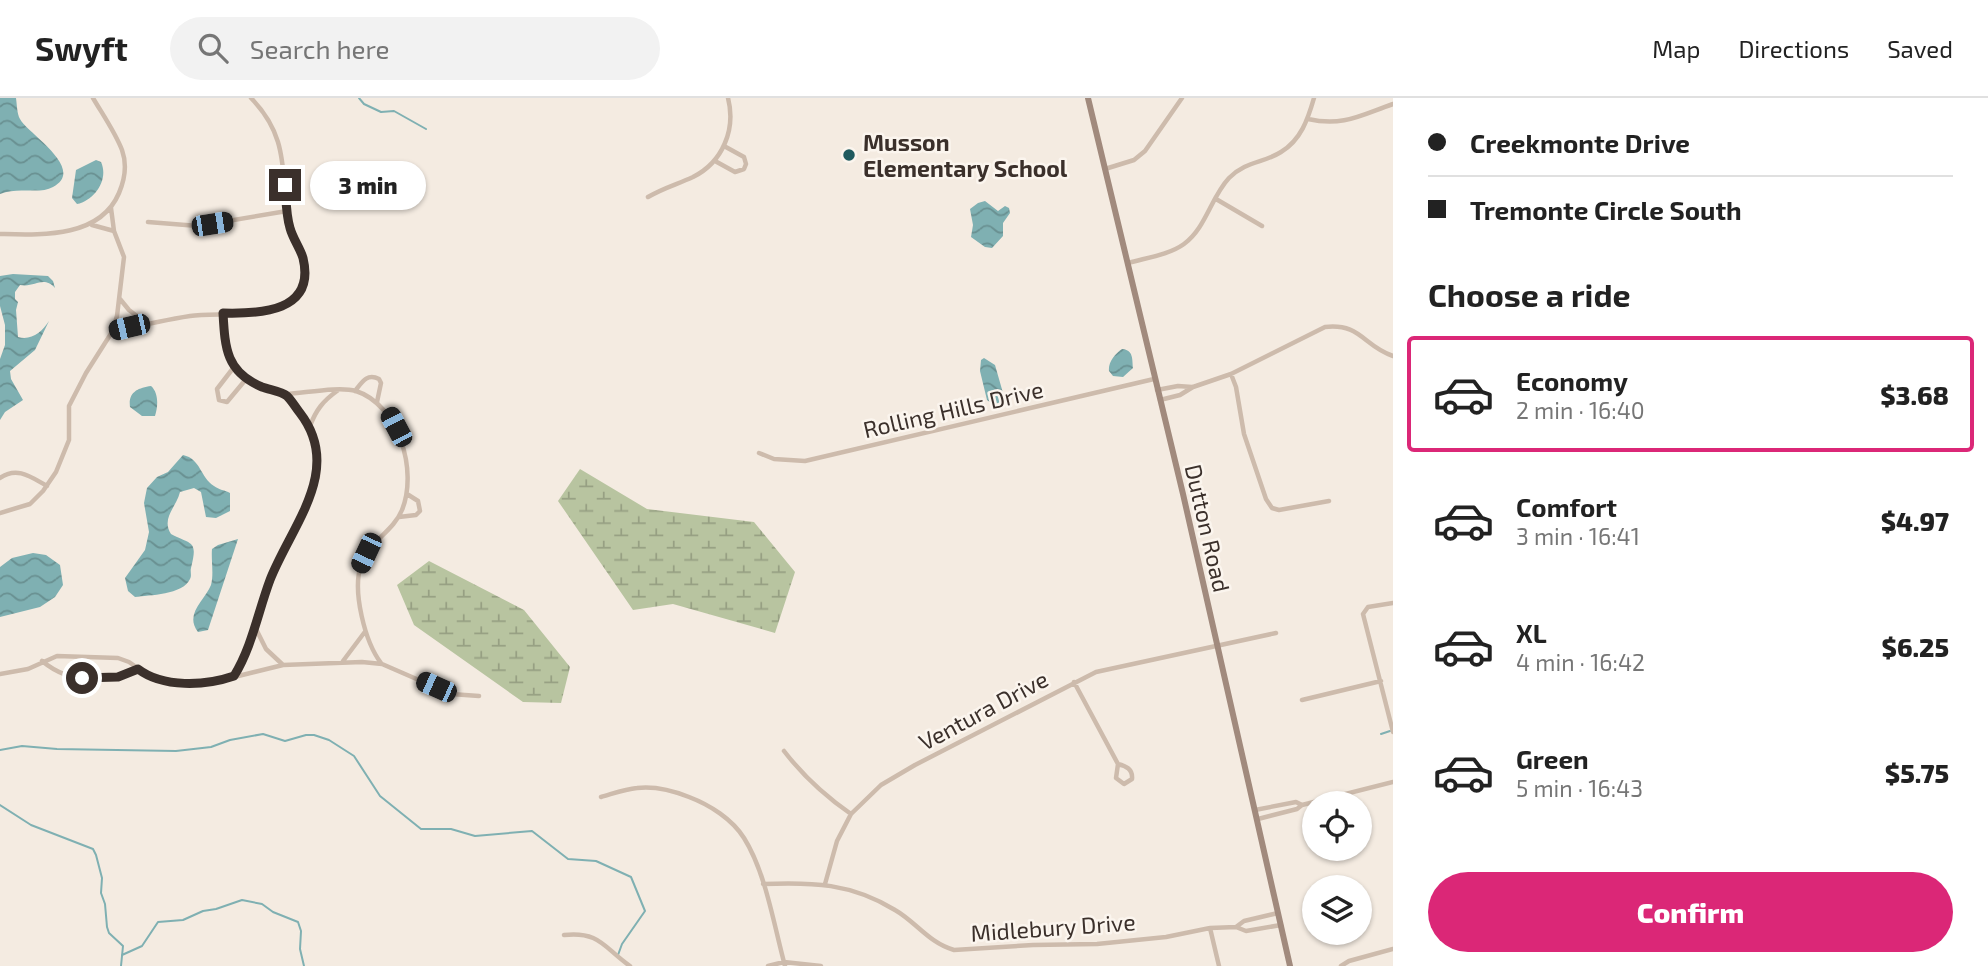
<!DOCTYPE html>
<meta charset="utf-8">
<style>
body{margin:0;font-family:"Exo 2",sans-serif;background:#f2f2f2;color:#222;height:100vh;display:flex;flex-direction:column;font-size:26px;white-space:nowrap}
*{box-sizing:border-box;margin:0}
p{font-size:23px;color:#767676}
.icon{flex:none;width:38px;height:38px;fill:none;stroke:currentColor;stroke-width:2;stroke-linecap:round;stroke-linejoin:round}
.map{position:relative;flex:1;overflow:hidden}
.drawer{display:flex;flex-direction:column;background:#fff;width:595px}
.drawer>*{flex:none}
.guide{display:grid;align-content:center;height:154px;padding:0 35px;background:#fff}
.controls{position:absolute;left:1302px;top:693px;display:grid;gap:14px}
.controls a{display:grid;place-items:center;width:70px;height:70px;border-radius:50%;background:#fff;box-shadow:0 2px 5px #0004;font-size:35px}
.end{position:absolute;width:32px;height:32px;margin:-16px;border:9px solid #3b302b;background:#fff;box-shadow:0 0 0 4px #fff}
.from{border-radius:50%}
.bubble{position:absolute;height:49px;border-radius:24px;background:#fff;box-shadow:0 2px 5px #0004;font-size:23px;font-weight:800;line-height:49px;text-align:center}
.car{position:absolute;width:21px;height:42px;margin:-21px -10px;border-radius:9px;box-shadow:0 0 5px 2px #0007;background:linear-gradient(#222 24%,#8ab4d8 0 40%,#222 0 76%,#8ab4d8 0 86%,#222 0)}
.guide b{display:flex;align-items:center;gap:24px;height:66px;font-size:26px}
.guide b+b{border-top:2px solid #e0e0e0}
.guide i{width:18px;height:18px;background:#222}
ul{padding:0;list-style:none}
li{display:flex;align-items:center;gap:21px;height:116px;margin:0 14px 10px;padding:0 21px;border:4px solid transparent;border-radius:7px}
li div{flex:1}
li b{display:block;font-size:26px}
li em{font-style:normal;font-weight:800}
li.active{border-color:#db2777}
li>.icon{width:63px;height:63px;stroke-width:1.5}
h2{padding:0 35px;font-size:32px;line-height:84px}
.action{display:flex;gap:14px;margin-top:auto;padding:14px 35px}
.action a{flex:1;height:80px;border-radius:42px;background:#db2777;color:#fff;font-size:28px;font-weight:800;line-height:80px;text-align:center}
header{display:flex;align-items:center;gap:42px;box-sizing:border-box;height:98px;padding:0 35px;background:#fff;border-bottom:2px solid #e0e0e0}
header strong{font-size:33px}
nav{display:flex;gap:38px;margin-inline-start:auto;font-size:24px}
.search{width:490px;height:63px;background:#f2f2f2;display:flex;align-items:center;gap:18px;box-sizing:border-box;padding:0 24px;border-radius:38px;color:#767676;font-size:26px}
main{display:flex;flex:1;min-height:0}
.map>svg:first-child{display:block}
.wetland{fill:url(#wetland-marsh)}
.water{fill:url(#water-waves)}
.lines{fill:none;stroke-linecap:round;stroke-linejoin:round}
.stream{stroke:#7fb0b2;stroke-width:2}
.street{stroke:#cdbbac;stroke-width:4.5}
.secondary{stroke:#a18a7d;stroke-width:6}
.route{stroke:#3b302b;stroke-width:9}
.poi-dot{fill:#1f5a5e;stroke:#fbf5ee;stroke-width:2.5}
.labels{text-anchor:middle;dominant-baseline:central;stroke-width:5;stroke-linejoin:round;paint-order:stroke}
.poi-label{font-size:23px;font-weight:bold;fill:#3b302b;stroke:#fbf5ee;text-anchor:start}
.street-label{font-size:23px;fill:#3b302b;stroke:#fbf5ee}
</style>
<header>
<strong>Swyft</strong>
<div class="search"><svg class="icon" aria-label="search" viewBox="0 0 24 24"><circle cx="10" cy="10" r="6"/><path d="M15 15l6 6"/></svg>Search here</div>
<nav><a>Map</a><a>Directions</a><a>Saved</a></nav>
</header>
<main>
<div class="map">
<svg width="1393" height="868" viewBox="0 0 1393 868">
<defs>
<pattern id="wetland-marsh" width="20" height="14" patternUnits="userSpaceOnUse" patternTransform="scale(1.75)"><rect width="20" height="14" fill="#b8c4a0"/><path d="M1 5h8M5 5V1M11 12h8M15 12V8" fill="none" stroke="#97a083"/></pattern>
<pattern id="water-waves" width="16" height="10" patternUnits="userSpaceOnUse" patternTransform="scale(1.75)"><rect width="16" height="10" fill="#7fb0b2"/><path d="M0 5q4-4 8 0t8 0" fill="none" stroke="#699091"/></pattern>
</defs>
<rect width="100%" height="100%" fill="#f4ebe1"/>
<path class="wetland" d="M580 371 647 411 754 424 795 474 775 535 673 506 633 512 558 403Z
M429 463 524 512 570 569 561 605 523 604 414 527 397 487Z"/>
<path class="water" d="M0 0H16C17 7 17 16 20 21 27 35 87 71 53 89 39 97 19 88 0 96Z
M96 62 101 64C109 81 95 102 77 106L72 100 76 72Z
M985 103 998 113 1005 108 1009 110 1010 115 1003 125V138L992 150 985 149 971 139 973 127 970 111 978 105Z
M13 176 48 178 53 183 55 190C43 177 35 190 20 187L15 194V201L18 204 16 212 18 239C31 243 42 234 49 223L35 252 10 273 11 281 23 302 5 314 0 322V261L5 247V227L0 208V178Z
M1122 251C1134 252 1132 262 1133 270L1123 279 1113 278 1109 273C1108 264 1115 256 1122 251Z
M984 260 995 267 1003 295 1002 303 994 307 987 302 980 273 981 262Z
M151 288C159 295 158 309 155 318H142L130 309C128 294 138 290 151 288Z
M183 357C201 361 200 379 214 388 219 392 225 392 230 395V413L216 420 206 419 201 394 194 390 180 394C176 410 161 420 171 436 192 447 198 442 191 470 190 474 192 477 190 481 183 497 149 497 135 499L128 493 125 480 145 452 149 434 144 405 147 390 157 379 168 374Z
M238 441 208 532 198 534C184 516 205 502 211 487 214 476 211 462 212 451L218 447Z
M33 455 46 457 60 467 63 487 55 499 40 509 0 519V469L12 460Z"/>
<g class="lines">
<path class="stream" d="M359 0 364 6 381 14 394 13 426 31
M1381 636 1390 633
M0 652 22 648 57 651 176 653 211 649 230 642 263 636 285 643 306 637H314L329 642 354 658 380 698 421 731H451L475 738 532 733 568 761 596 763 631 779 645 813 622 846 618 857
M0 707 31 727 93 751 96 757 102 780 101 795 105 806 107 829 109 835 123 848 121 868
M122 857 142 848 158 824 183 822 203 813 216 811 242 802 262 806 273 814 298 824 301 833 300 851 304 868"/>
<path class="street" d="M1308 21C1343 29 1361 17 1393 6
M715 63 735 74 744 71 746 66 744 59 724 48
M1105 71 1134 62 1145 53 1182 0
M648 99C663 90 678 86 693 79 723 64 736 31 728 0
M1216 101 1262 128
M148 124 198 128 287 113
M92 127 114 133
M0 136C42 137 100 140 119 95 125 81 127 66 122 52 115 34 103 17 93 0
M1128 165C1145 160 1169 157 1184 146 1206 130 1211 99 1229 80 1246 63 1264 65 1281 54 1301 42 1308 21 1314 0
M120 201 129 212 146 225
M223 215C224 233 223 252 233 268 247 289 267 286 284 296 288 298 292 304 295 308 314 333 319 347 318 378L269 485 242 565 235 577
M112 234C138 228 164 222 190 218 223 213 299 227 305 179 308 158 290 135 287 113 282 67 286 36 251 0
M234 269 217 291 219 302 227 304 247 280
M1231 276 1236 289 1244 336 1266 401 1272 410 1279 412 1329 403
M1157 292 1178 288 1192 289
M355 293C362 284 367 275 379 281L381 285 377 304
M287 296C305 295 339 288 356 293 399 307 418 373 402 412 393 434 368 444 361 467 352 493 365 544 381 565
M1160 302 1180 297 1193 289 1231 276 1325 229C1361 225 1363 248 1393 258
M310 328C316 312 323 303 337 293
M759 355 774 361 805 363 1154 281
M0 380C17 368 31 379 47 388
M0 415 30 406 43 393 56 374 69 342V308L86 275 112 234 117 218 124 159 114 133 111 110
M399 419 416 417 420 413 418 403 407 396
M1393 505 1368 509 1363 516 1393 634
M255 529 266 551 282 566
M42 563C71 587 105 585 138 571
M343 563 364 535
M0 576 28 571 57 558 118 560 129 564 155 582 203 584 218 583 283 567 362 564 382 566 451 596 479 598
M1074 584 1118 666 1116 680 1124 686 1132 681C1133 671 1126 668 1118 666
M1302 602 1381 583
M784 653C804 679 825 698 851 716
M1336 698 1338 705
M601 699C612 696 625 691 637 690 654 688 674 693 689 699 710 707 732 721 744 740 766 775 774 828 785 868
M1255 712 1296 704 1302 707
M1258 721 1297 711 1302 707 1393 684
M1349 751 1350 755
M763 786C812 784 851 785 895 812 916 824 929 845 954 852L1033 847 1097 846 1166 839 1210 830 1236 829 1246 833 1281 827
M825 786 837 743 851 716 881 687 915 667 1096 574 1276 535
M1236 829 1244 823 1278 815
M1210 830 1219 868
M564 837C600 833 604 850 630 868
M768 868 784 864 821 868
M1341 868 1349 863 1393 851"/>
<path class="secondary" d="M1088 0 1183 396 1290 868"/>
</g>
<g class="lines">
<path class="route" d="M82 580 118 579 138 571C163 590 205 588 234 578 252 549 258 514 270 482 291 428 344 372 300 315 296 310 292 303 287 298 281 293 270 292 262 289 226 274 225 250 223 215 260 216 316 214 303 160 300 150 293 141 290 130 286 117 286 101 285 87"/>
</g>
<circle class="poi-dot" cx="849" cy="57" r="7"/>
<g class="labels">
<g class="poi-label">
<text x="863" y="44">Musson<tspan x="863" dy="26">Elementary School</tspan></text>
</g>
<g class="street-label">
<text transform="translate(953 311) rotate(-13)">Rolling Hills Drive</text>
<text transform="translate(1208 430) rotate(77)">Dutton Road</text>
<text transform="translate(983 612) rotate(-28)">Ventura Drive</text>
<text transform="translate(1053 829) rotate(-4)">Midlebury Drive</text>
</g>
</g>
</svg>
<div class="controls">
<a><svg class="icon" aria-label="locate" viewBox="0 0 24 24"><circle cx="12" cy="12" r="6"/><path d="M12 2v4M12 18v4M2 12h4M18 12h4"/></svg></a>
<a><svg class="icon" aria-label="layers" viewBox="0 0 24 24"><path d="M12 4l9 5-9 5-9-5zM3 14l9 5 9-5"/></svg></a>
</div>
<i class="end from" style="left:82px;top:580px"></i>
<i class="end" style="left:285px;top:87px"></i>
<div class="bubble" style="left:310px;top:63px;width:116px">3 min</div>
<i class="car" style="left:212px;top:126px;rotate:81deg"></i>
<i class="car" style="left:129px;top:229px;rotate:257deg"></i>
<i class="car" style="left:396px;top:329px;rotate:332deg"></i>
<i class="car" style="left:366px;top:455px;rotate:205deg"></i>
<i class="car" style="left:436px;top:589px;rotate:294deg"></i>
</div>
<section class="drawer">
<div class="guide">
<b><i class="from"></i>Creekmonte Drive</b>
<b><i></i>Tremonte Circle South</b>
</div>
<h2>Choose a ride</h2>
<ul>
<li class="active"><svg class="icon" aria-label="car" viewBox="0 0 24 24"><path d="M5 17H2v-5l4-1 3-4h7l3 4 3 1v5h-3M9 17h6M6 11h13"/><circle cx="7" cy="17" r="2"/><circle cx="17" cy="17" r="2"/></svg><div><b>Economy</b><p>2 min · 16:40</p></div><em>$3.68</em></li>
<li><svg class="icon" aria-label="car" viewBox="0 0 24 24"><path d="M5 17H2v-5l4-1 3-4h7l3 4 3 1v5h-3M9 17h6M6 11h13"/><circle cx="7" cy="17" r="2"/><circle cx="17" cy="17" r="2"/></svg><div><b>Comfort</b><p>3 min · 16:41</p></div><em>$4.97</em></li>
<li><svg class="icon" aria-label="car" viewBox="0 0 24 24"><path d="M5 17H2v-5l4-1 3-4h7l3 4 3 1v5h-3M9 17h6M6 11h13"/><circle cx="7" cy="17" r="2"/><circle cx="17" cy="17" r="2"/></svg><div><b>XL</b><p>4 min · 16:42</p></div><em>$6.25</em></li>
<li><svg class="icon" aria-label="car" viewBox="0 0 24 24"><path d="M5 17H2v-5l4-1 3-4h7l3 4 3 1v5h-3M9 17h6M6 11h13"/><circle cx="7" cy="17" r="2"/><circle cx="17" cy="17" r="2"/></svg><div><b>Green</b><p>5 min · 16:43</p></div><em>$5.75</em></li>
</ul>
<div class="action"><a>Confirm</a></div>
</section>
</main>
